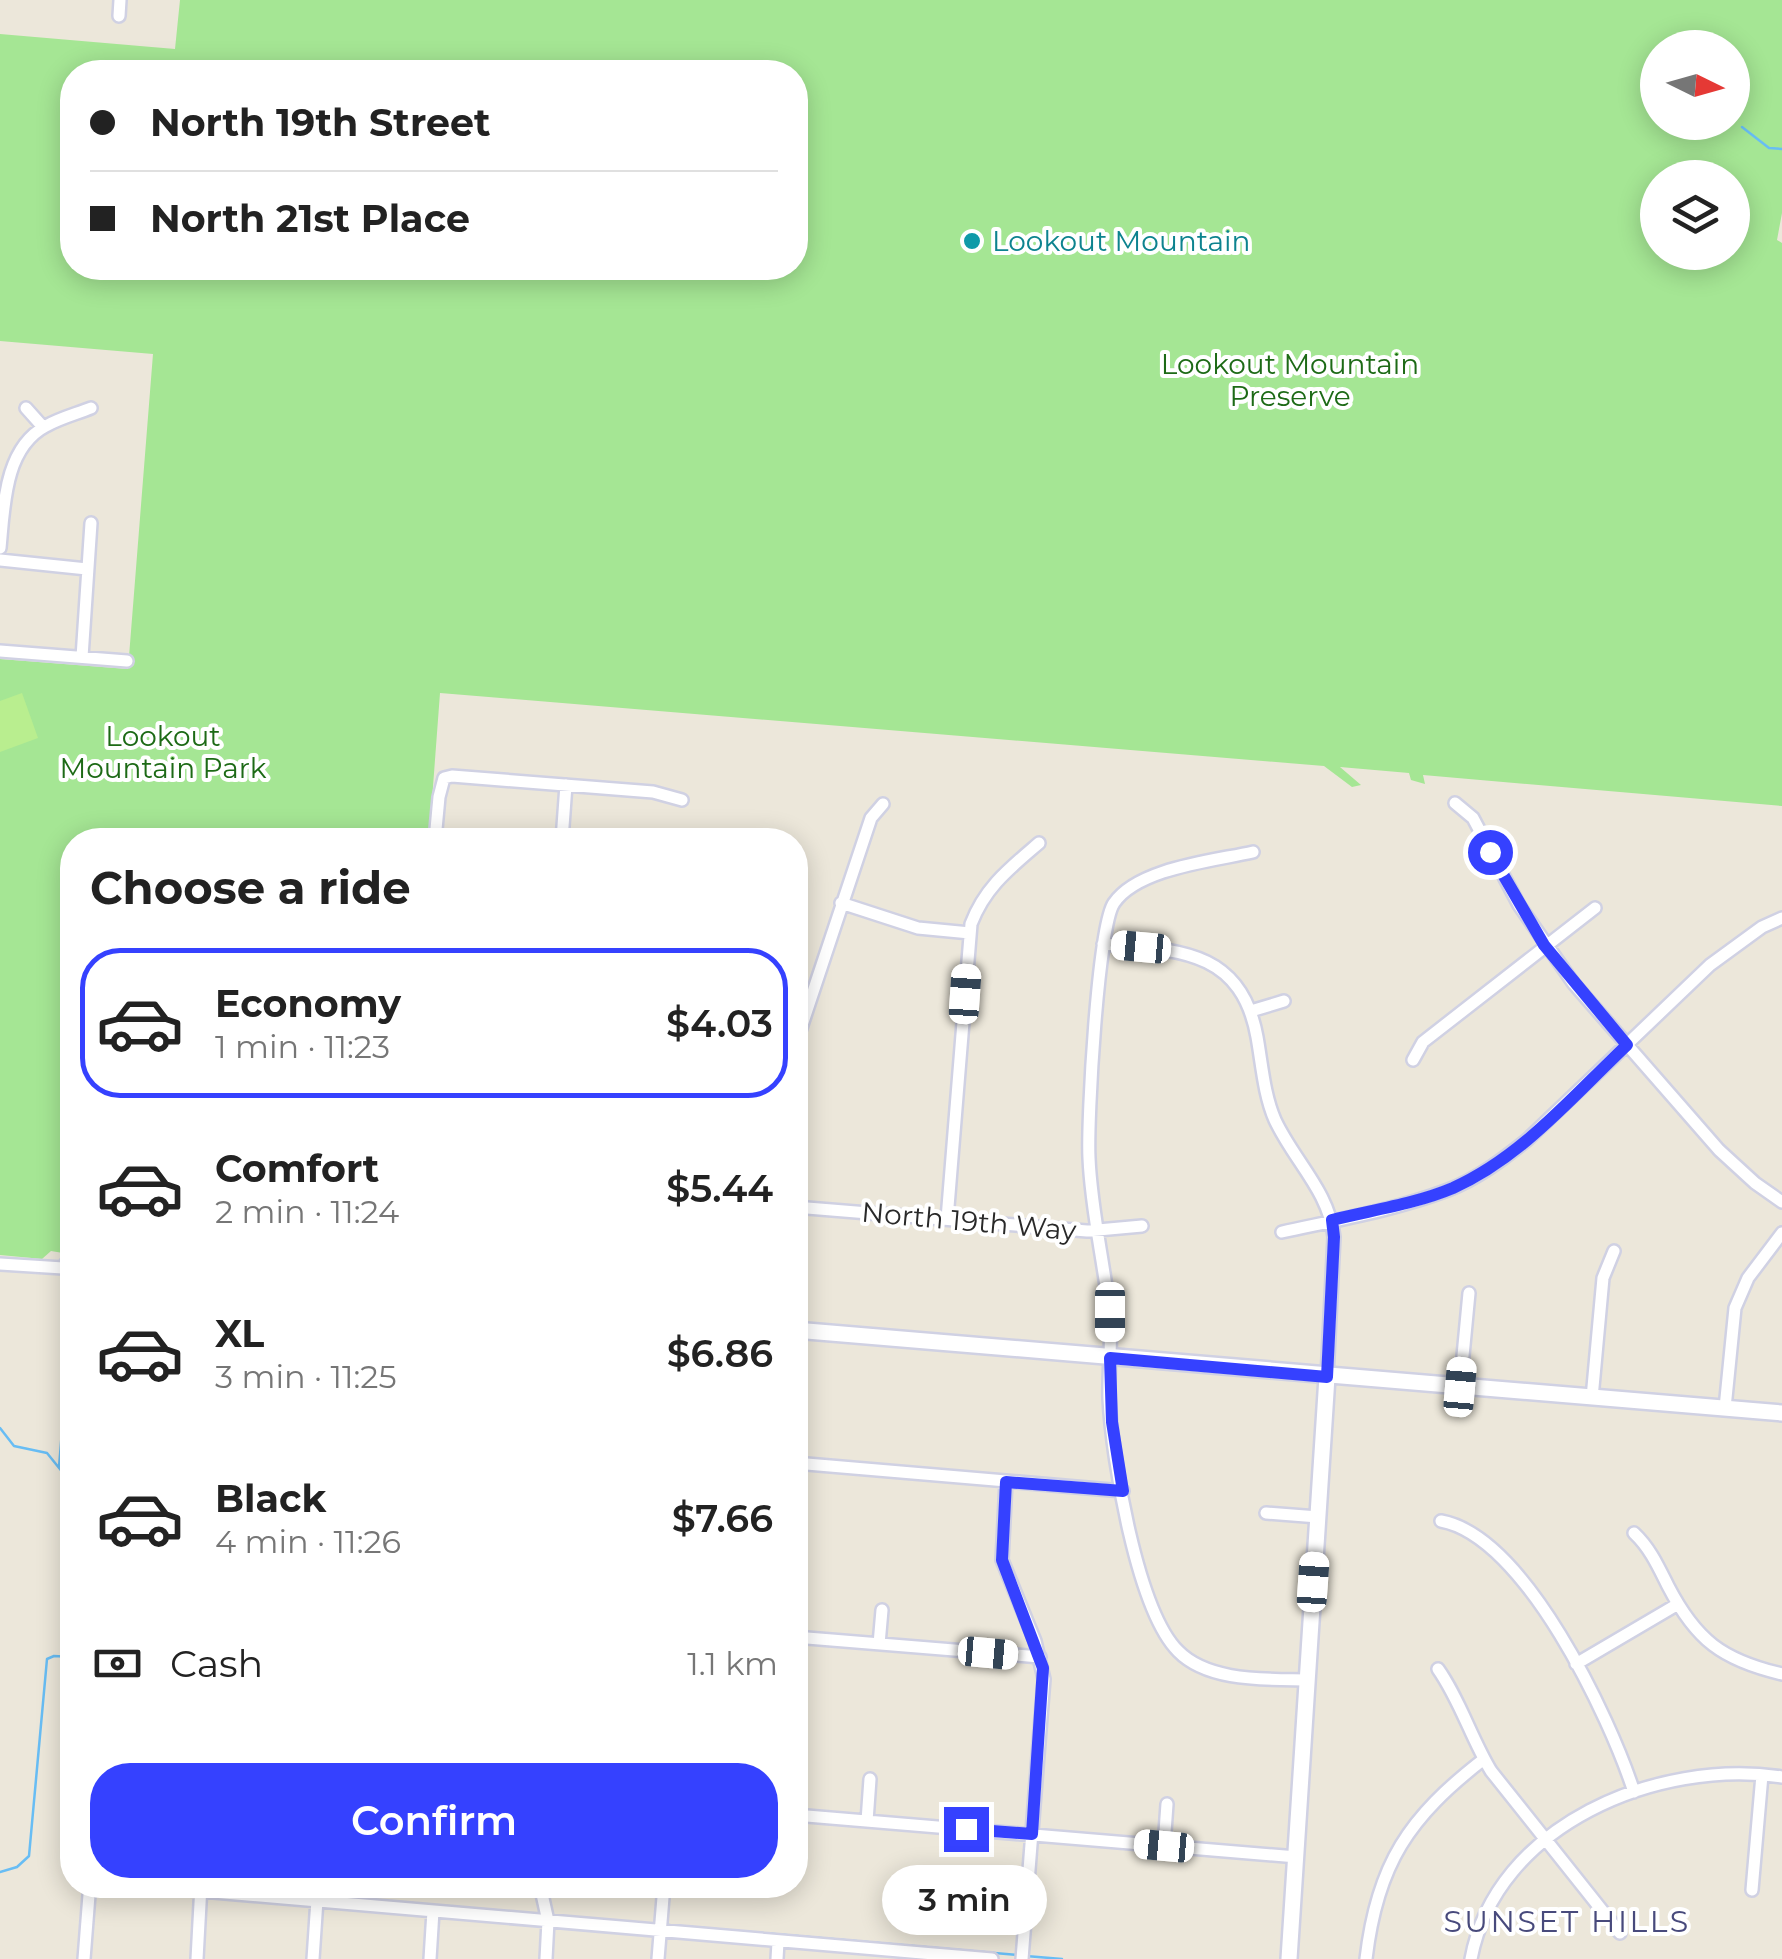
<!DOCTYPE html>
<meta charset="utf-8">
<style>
body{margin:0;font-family:Montserrat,sans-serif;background:#f6f6f6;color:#222;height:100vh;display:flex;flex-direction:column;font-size:38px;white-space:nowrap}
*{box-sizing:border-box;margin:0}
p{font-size:32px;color:#767676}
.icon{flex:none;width:55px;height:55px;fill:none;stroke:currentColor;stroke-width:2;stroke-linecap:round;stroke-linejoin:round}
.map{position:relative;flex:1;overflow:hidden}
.panel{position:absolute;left:60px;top:828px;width:748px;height:1070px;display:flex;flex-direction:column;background:#fff;border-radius:40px;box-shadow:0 5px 25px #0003}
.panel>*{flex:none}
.banner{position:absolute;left:60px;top:60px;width:748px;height:220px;border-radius:40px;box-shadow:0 5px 25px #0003;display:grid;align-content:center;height:220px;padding:0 30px;background:#fff}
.needle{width:65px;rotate:95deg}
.fabs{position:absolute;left:1640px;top:30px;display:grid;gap:20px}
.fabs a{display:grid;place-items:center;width:110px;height:110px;border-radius:50%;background:#fff;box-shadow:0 5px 25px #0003;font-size:50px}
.end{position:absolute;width:45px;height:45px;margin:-22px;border:12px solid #3541ff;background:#fff;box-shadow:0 0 0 5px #fff}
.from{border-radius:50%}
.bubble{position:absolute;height:70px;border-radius:35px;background:#fff;box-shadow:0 5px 25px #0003;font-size:32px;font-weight:600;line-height:70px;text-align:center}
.car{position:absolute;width:30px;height:60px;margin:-30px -15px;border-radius:12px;box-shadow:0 0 8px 2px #0007;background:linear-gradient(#fff 24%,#345 0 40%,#fff 0 76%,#345 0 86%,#fff 0)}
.banner b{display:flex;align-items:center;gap:35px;height:95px;font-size:38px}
.banner b+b{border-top:2px solid #e0e0e0}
.banner i{width:25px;height:25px;background:#222}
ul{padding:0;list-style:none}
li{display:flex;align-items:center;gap:30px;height:150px;margin:0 20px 15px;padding:0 10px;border:5px solid transparent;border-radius:40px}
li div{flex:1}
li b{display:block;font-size:38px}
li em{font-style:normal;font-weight:600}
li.on{border-color:#3541ff}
li>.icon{width:90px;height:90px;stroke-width:1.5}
h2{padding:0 30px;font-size:45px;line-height:120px}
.pay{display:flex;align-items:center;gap:25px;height:110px;padding:0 30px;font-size:38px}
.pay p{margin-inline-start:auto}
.button{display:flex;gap:20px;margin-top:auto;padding:20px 30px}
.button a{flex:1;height:115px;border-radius:40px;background:#3541ff;color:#fff;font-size:40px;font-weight:600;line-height:115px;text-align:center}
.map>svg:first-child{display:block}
.green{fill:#a5e694;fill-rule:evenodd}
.pitch{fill:#b9ee8f}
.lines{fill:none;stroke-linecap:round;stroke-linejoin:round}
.stream{stroke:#68bdf4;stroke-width:2.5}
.street-casing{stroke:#d0d1e3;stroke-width:16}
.secondary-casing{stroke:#d0d1e3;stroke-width:20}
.street{stroke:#fff;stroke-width:11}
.secondary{stroke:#fff;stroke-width:15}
.route{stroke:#3541ff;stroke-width:12}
.culture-dot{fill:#0f9aa8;stroke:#fff;stroke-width:4}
.labels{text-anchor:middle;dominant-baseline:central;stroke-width:8;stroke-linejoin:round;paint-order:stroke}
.culture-label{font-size:28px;fill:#0d838f;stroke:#fff;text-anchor:start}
.park-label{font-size:28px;fill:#1d6a16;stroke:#fff}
.street-label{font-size:28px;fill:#292929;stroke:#fff}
.neighbourhood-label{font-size:30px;letter-spacing:2.5px;fill:#484a7c;stroke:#fff}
</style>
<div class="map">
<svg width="1782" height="1959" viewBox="0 0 1782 1959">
<rect width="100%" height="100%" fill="#ece7da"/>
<path class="green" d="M180 0H1782V213L1777 240 1782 243V806L1423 775 1425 784 1411 780 1409 773 1340 767 1361 785 1352 787 1324 766 440 693 429 840H72V1251L69 1254 51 1251 42 1259 0 1255V659L128 669 153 354 0 341V34L175 49ZM1658 48H1732V122H1658ZM72 72H795V268H72ZM1658 178H1732V252H1658Z"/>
<path class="pitch" d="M22 693 38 738 0 752V701Z"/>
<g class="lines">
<path class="stream" d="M1742 127 1769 148 1782 149
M67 1273 72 1279
M0 1428 14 1446 47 1453 72 1484
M59 1467 72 1309
M0 1872 17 1867 29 1856 47 1659 54 1656 72 1657
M668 1925 1018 1955
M1026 1956 1062 1959"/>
<g class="street-casing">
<path id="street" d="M119 16 120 0
M26 408 43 427
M0 548C4 507 4 448 46 426 60 418 76 414 91 408
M0 560 87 569
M0 651 127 661
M82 657 91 523
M1455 803 1473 818 1519 905 1574 984 1719 1150 1755 1183 1782 1202
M435 840 439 797 444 778 452 776 653 792 682 800
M562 840 566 785
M1253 852C1213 861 1138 868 1114 903 1098 925 1087 1121 1089 1158 1091 1208 1103 1258 1109 1308 1113 1338 1108 1368 1109 1399 1112 1458 1137 1610 1178 1651 1208 1682 1266 1679 1307 1680
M841 903 918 928 970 933
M1103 944C1177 950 1241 949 1257 1037 1262 1065 1264 1095 1275 1120 1294 1161 1329 1191 1334 1237L1327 1377
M1251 1011 1284 1001
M795 1046 871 818 883 804
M1413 1060 1423 1042 1595 908
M795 1207 1087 1231 1142 1226
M947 1219 971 924C985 887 1010 868 1039 843
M1282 1232C1337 1220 1395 1210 1448 1190 1477 1179 1502 1160 1527 1140L1710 965 1762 927 1782 918
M0 1264 63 1268
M63 1268 72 1253
M1460 1387 1469 1293
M1592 1398 1603 1278 1614 1251
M1725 1408 1735 1308 1748 1278 1782 1233
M795 1463 1123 1491
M1006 1482 1002 1560 1035 1641 1044 1679 1022 1959
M1266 1513 1318 1517
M1441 1521C1525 1536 1610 1718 1634 1792
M1634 1533C1650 1548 1658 1566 1668 1586 1696 1640 1722 1660 1782 1674
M795 1637 1040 1657
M879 1644 882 1610
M1576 1664 1678 1604
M1438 1669C1460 1700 1471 1738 1491 1771L1620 1933
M795 1815 1297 1857
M867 1821 870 1779
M1164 1846 1167 1804
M132 1885 992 1959
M540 1885 548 1921 546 1959
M1752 1890 1762 1775
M84 1959 89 1895 96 1885
M197 1959 201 1885
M313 1959 318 1885
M430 1959 433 1911
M658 1959 664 1885
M777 1959 778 1942
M1366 1959C1377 1864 1409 1817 1484 1759
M1471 1959C1496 1825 1658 1758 1782 1777"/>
</g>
<g class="secondary-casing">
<path id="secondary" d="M795 1330 1782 1413
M1289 1959 1327 1377"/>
</g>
<use href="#street" class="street"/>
<use href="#secondary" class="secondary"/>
</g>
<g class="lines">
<path class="route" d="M966 1829 1032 1834 1043 1668 1002 1560 1006 1482 1123 1491 1112 1422 1110 1358 1327 1377 1334 1237 1332 1220C1372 1210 1415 1204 1453 1188 1522 1157 1573 1096 1627 1045L1544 945 1490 852"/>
</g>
<circle class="culture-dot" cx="972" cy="241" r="10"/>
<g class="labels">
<g class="culture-label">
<text x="992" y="241">Lookout Mountain</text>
</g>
<g class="park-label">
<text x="1290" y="364">Lookout Mountain<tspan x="1290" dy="32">Preserve</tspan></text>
<text x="163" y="736">Lookout<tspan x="163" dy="32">Mountain Park</tspan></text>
</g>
<g class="street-label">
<text transform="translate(969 1221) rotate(5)">North 19th Way</text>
</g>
<g class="neighbourhood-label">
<text x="1567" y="1921">SUNSET HILLS</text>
</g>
</g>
</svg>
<div class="fabs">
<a><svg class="needle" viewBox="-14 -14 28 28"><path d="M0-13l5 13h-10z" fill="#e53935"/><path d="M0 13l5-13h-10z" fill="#767676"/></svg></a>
<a><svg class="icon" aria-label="layers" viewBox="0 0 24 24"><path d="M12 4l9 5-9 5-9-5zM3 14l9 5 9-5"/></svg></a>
</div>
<i class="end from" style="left:1490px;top:852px"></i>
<i class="end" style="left:966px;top:1829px"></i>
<div class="bubble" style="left:882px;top:1865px;width:165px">3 min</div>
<i class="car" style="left:1141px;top:947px;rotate:275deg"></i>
<i class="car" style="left:965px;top:994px;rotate:4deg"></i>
<i class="car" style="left:1110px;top:1312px;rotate:180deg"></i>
<i class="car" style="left:1460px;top:1387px;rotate:5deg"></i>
<i class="car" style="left:1313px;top:1582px;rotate:4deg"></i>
<i class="car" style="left:988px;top:1653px;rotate:95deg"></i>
<i class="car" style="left:1164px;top:1846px;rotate:275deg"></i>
<div class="banner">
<b><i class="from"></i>North 19th Street</b>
<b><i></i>North 21st Place</b>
</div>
<section class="panel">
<h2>Choose a ride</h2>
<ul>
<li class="on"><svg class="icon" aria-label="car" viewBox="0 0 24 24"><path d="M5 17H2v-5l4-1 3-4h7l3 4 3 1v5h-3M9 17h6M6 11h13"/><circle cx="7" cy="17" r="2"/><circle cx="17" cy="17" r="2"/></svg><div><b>Economy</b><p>1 min · 11:23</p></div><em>$4.03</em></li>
<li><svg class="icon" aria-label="car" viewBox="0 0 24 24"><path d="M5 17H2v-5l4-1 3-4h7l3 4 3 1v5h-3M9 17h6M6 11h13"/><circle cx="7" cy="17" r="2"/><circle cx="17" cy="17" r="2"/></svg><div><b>Comfort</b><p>2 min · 11:24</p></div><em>$5.44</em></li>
<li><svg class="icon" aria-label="car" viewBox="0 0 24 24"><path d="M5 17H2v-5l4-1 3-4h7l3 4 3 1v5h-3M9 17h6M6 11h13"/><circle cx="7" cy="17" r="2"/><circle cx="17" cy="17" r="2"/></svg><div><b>XL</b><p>3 min · 11:25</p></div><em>$6.86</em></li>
<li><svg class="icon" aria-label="car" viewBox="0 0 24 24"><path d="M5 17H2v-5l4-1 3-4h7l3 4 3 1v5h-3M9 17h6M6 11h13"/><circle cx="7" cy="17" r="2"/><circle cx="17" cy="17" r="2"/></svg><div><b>Black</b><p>4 min · 11:26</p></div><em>$7.66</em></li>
</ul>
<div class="pay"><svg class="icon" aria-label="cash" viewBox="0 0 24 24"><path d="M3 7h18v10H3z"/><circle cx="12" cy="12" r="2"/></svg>Cash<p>1.1 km</p></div>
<div class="button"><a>Confirm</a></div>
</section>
</div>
